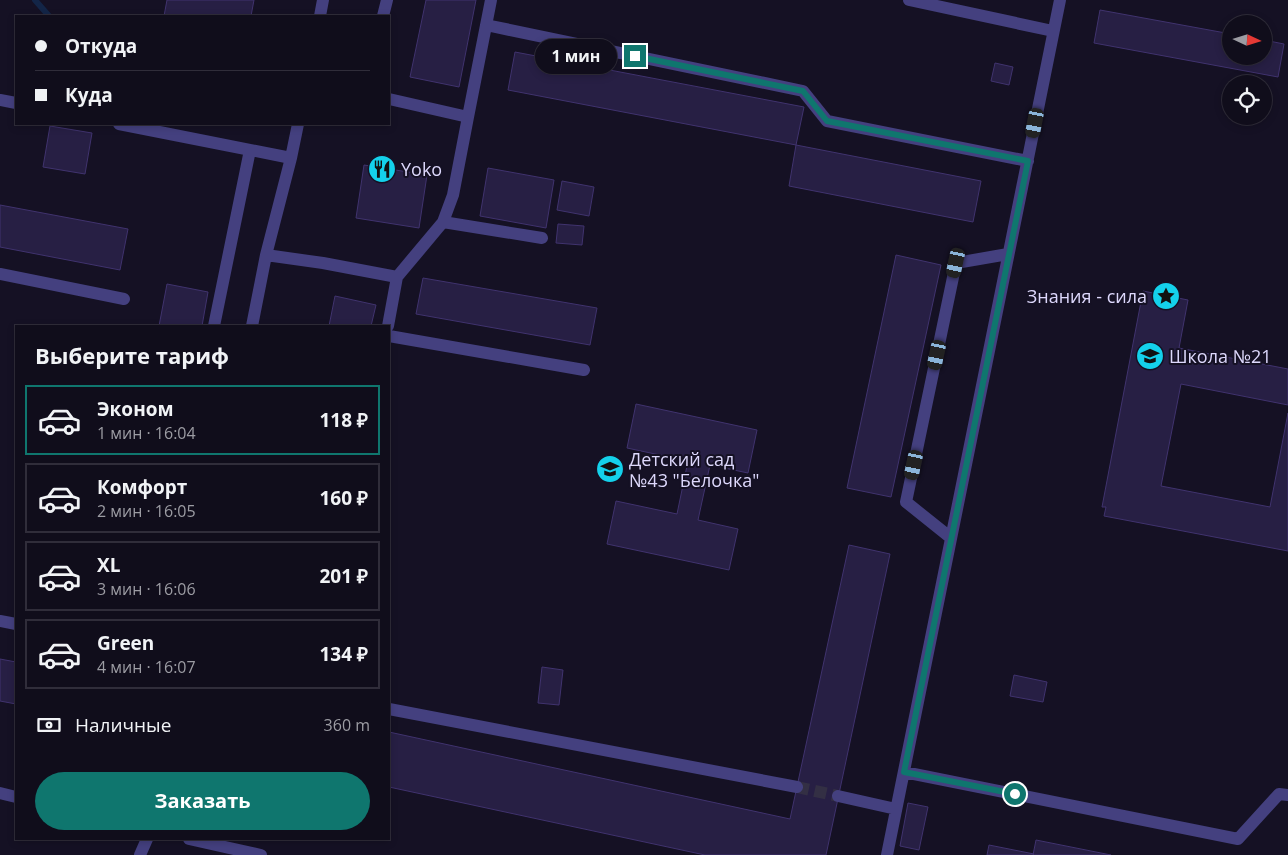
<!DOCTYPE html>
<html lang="ru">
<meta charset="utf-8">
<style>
body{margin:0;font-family:"Open Sans",sans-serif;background:#191624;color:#f1f3f6;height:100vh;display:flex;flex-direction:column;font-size:19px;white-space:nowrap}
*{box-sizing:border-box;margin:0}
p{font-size:16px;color:#9c9ca3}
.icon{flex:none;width:28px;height:28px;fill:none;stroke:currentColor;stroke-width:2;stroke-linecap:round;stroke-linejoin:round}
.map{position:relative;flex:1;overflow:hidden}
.side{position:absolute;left:15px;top:325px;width:375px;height:515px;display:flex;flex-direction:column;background:#100d1b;border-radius:0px;box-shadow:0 2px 8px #0003,0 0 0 1px #302d3a}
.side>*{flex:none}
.top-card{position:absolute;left:15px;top:15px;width:375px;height:110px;border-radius:0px;box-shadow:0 2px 8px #0003,0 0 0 1px #302d3a;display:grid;align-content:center;height:110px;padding:0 20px;background:#100d1b}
.needle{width:32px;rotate:94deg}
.buttons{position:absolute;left:1222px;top:15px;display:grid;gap:10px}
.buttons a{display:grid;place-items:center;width:50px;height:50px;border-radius:50%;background:#100d1b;box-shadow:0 2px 8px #0003,0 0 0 1px #302d3a;font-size:25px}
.end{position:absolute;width:22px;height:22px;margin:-11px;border:6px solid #0f766e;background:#fff;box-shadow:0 0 0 2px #fff}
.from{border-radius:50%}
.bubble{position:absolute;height:35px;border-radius:18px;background:#100d1b;box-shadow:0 2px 8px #0003,0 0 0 1px #302d3a;font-size:16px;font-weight:700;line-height:35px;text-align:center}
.car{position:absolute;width:15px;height:30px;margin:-15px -8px;border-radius:6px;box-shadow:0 0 4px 1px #0007;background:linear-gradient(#222 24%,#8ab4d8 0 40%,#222 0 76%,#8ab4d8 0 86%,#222 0)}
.top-card b{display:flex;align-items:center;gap:18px;height:48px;font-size:19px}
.top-card b+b{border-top:1px solid #302d3a}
.top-card i{width:12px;height:12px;background:#f1f3f6}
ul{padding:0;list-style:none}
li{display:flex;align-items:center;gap:15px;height:70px;margin:0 10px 8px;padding:0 10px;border:2px solid #302d3a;border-radius:0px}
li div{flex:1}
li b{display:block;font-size:19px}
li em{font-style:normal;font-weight:700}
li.active{border-color:#0f766e}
li>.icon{width:45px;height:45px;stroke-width:1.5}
h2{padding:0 20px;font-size:22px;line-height:60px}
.pay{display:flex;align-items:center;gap:12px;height:55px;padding:0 20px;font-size:19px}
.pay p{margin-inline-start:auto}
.cta{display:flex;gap:10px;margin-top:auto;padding:10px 20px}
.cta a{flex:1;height:58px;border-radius:30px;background:#0f766e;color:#fff;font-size:20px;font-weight:700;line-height:58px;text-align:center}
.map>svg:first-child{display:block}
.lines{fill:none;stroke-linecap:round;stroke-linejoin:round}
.stream{stroke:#132547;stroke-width:6}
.building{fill:#271f44;stroke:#40336e}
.minor-tunnel{stroke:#332f44;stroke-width:12;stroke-dasharray:12 6;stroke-linecap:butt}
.minor{stroke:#44407f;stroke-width:12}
.route{stroke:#0f766e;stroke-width:6}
.labels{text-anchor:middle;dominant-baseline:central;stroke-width:4;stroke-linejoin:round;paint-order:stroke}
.poi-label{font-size:18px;fill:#ddd8fc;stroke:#151124;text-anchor:start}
</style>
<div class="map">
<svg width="1288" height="855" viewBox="0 0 1288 855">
<rect width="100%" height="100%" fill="#151124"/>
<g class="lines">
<path class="stream" d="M35 0 49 16"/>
</g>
<path class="building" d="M167 0H254L251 16H164Z
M426 0H476L459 87 410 77Z
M1100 10 1231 34V56H1264V40L1284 44 1278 77 1094 43Z
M515 52 804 107 796 145 508 90Z
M995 63 1013 67 1009 85 991 81Z
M50 126 92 133 85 174 43 167Z
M796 145 981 181 973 222 789 186Z
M364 165 427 175 419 228 356 218Z
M488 168 554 180 546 228 480 216Z
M562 181 594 187 589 216 557 210Z
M0 205 128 229 120 270 0 247Z
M558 224 584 226 582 245 556 243Z
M896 255 941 265 891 497 847 488Z
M423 278 597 308 590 345 416 314Z
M167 284 208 292 202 326H159Z
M1143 291 1188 300 1179 348 1288 369V405L1181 384 1161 486 1270 507 1288 413V551L1104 516 1106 507H1102Z
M335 296 376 305 371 326H329Z
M636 404 757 430 748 473 710 465 698 520 738 529 729 570 607 544 616 501 677 514 688 461 627 448Z
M849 545 890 554 826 855H705L389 787V732L790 819Z
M0 659 16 662V704L0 701Z
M542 667 563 670 559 705 538 703Z
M1014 675 1047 682 1043 702 1010 696Z
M908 803 928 807 919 850 900 846Z
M1036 840 1111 855H1033Z
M989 845 1034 854 1033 855H987Z"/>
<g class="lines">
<path class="minor-tunnel" d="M797 787 838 796"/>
<path class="minor" d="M909 0 1053 31
M320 16 323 0
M383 16 387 0
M486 25 803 91 827 121 1028 161
M389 99 468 117 491 0
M0 100 16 103
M119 124 291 158
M443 222 542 238
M266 255 323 263 397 277
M0 274 124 299
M214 326 250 150
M252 326 266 255 291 158 298 124
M388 326 397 277 443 222 453 195 468 117
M389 336 584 370
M951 538 906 502 956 263 1008 254
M0 621 16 624
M389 709 797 787
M904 772 1238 839 1279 794 1288 795
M0 793 16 797
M838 796 896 809
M189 839 261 855
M140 855 147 839
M887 855 1060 0"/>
</g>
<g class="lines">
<path class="route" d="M635 56 803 91 827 121 1028 161 904 772 1015 794"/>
</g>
<defs>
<g id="restaurant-disc" transform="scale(1.4375)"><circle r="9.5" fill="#14d1eb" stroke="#151124"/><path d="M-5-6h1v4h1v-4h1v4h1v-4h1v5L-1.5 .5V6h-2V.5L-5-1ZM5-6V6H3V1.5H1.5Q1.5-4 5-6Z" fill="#111"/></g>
<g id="sight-disc" transform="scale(1.4375)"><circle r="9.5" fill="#14d1eb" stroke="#151124"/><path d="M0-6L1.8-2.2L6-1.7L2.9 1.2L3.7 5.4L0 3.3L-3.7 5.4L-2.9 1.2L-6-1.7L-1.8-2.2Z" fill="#111"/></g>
<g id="school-disc" transform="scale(1.4375)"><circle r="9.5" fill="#14d1eb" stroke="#151124"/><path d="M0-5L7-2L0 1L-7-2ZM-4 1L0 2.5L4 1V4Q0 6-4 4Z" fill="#111"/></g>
</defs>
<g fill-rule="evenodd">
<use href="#restaurant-disc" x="382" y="169"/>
<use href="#sight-disc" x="1166" y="296"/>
<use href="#school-disc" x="1150" y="356"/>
<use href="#school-disc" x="610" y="469"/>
</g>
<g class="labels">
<g class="poi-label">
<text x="401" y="169">Yoko</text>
<text x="1147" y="296" text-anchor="end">Знания - сила</text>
<text x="1169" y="356">Школа №21</text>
<text x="629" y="459">Детский сад<tspan x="629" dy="21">№43 "Белочка"</tspan></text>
</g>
</g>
</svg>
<div class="buttons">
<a><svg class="needle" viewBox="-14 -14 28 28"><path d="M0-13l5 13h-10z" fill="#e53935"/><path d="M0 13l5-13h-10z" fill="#9c9ca3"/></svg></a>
<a><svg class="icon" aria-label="locate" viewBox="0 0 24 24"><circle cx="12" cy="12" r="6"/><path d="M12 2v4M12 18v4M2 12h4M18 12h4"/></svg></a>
</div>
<i class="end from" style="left:1015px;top:794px"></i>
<i class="end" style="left:635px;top:56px"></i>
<div class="bubble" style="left:535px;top:39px;width:82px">1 мин</div>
<i class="car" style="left:1035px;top:123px;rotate:191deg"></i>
<i class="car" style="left:956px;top:263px;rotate:192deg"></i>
<i class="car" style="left:937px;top:355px;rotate:192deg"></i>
<i class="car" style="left:914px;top:465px;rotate:192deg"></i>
<div class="top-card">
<b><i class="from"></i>Откуда</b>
<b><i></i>Куда</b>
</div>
<section class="side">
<h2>Выберите тариф</h2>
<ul>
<li class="active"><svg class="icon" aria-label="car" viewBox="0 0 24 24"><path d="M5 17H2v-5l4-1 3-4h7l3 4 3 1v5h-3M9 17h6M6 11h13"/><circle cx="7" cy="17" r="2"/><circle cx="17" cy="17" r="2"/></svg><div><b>Эконом</b><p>1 мин · 16:04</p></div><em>118 ₽</em></li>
<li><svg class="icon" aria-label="car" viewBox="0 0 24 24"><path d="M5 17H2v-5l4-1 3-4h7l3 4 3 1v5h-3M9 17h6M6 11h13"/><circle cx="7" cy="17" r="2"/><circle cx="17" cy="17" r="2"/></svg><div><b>Комфорт</b><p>2 мин · 16:05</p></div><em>160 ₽</em></li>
<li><svg class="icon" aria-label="car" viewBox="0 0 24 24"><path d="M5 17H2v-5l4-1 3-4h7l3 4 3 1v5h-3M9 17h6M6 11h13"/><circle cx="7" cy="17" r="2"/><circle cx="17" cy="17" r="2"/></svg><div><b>XL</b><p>3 мин · 16:06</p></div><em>201 ₽</em></li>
<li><svg class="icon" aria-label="car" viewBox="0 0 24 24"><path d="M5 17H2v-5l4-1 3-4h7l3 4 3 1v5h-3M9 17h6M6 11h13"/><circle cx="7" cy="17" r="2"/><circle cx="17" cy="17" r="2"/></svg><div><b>Green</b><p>4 мин · 16:07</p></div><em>134 ₽</em></li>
</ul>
<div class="pay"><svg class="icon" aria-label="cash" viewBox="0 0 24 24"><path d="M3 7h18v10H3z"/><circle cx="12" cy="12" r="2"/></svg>Наличные<p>360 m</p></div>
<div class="cta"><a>Заказать</a></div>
</section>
</div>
